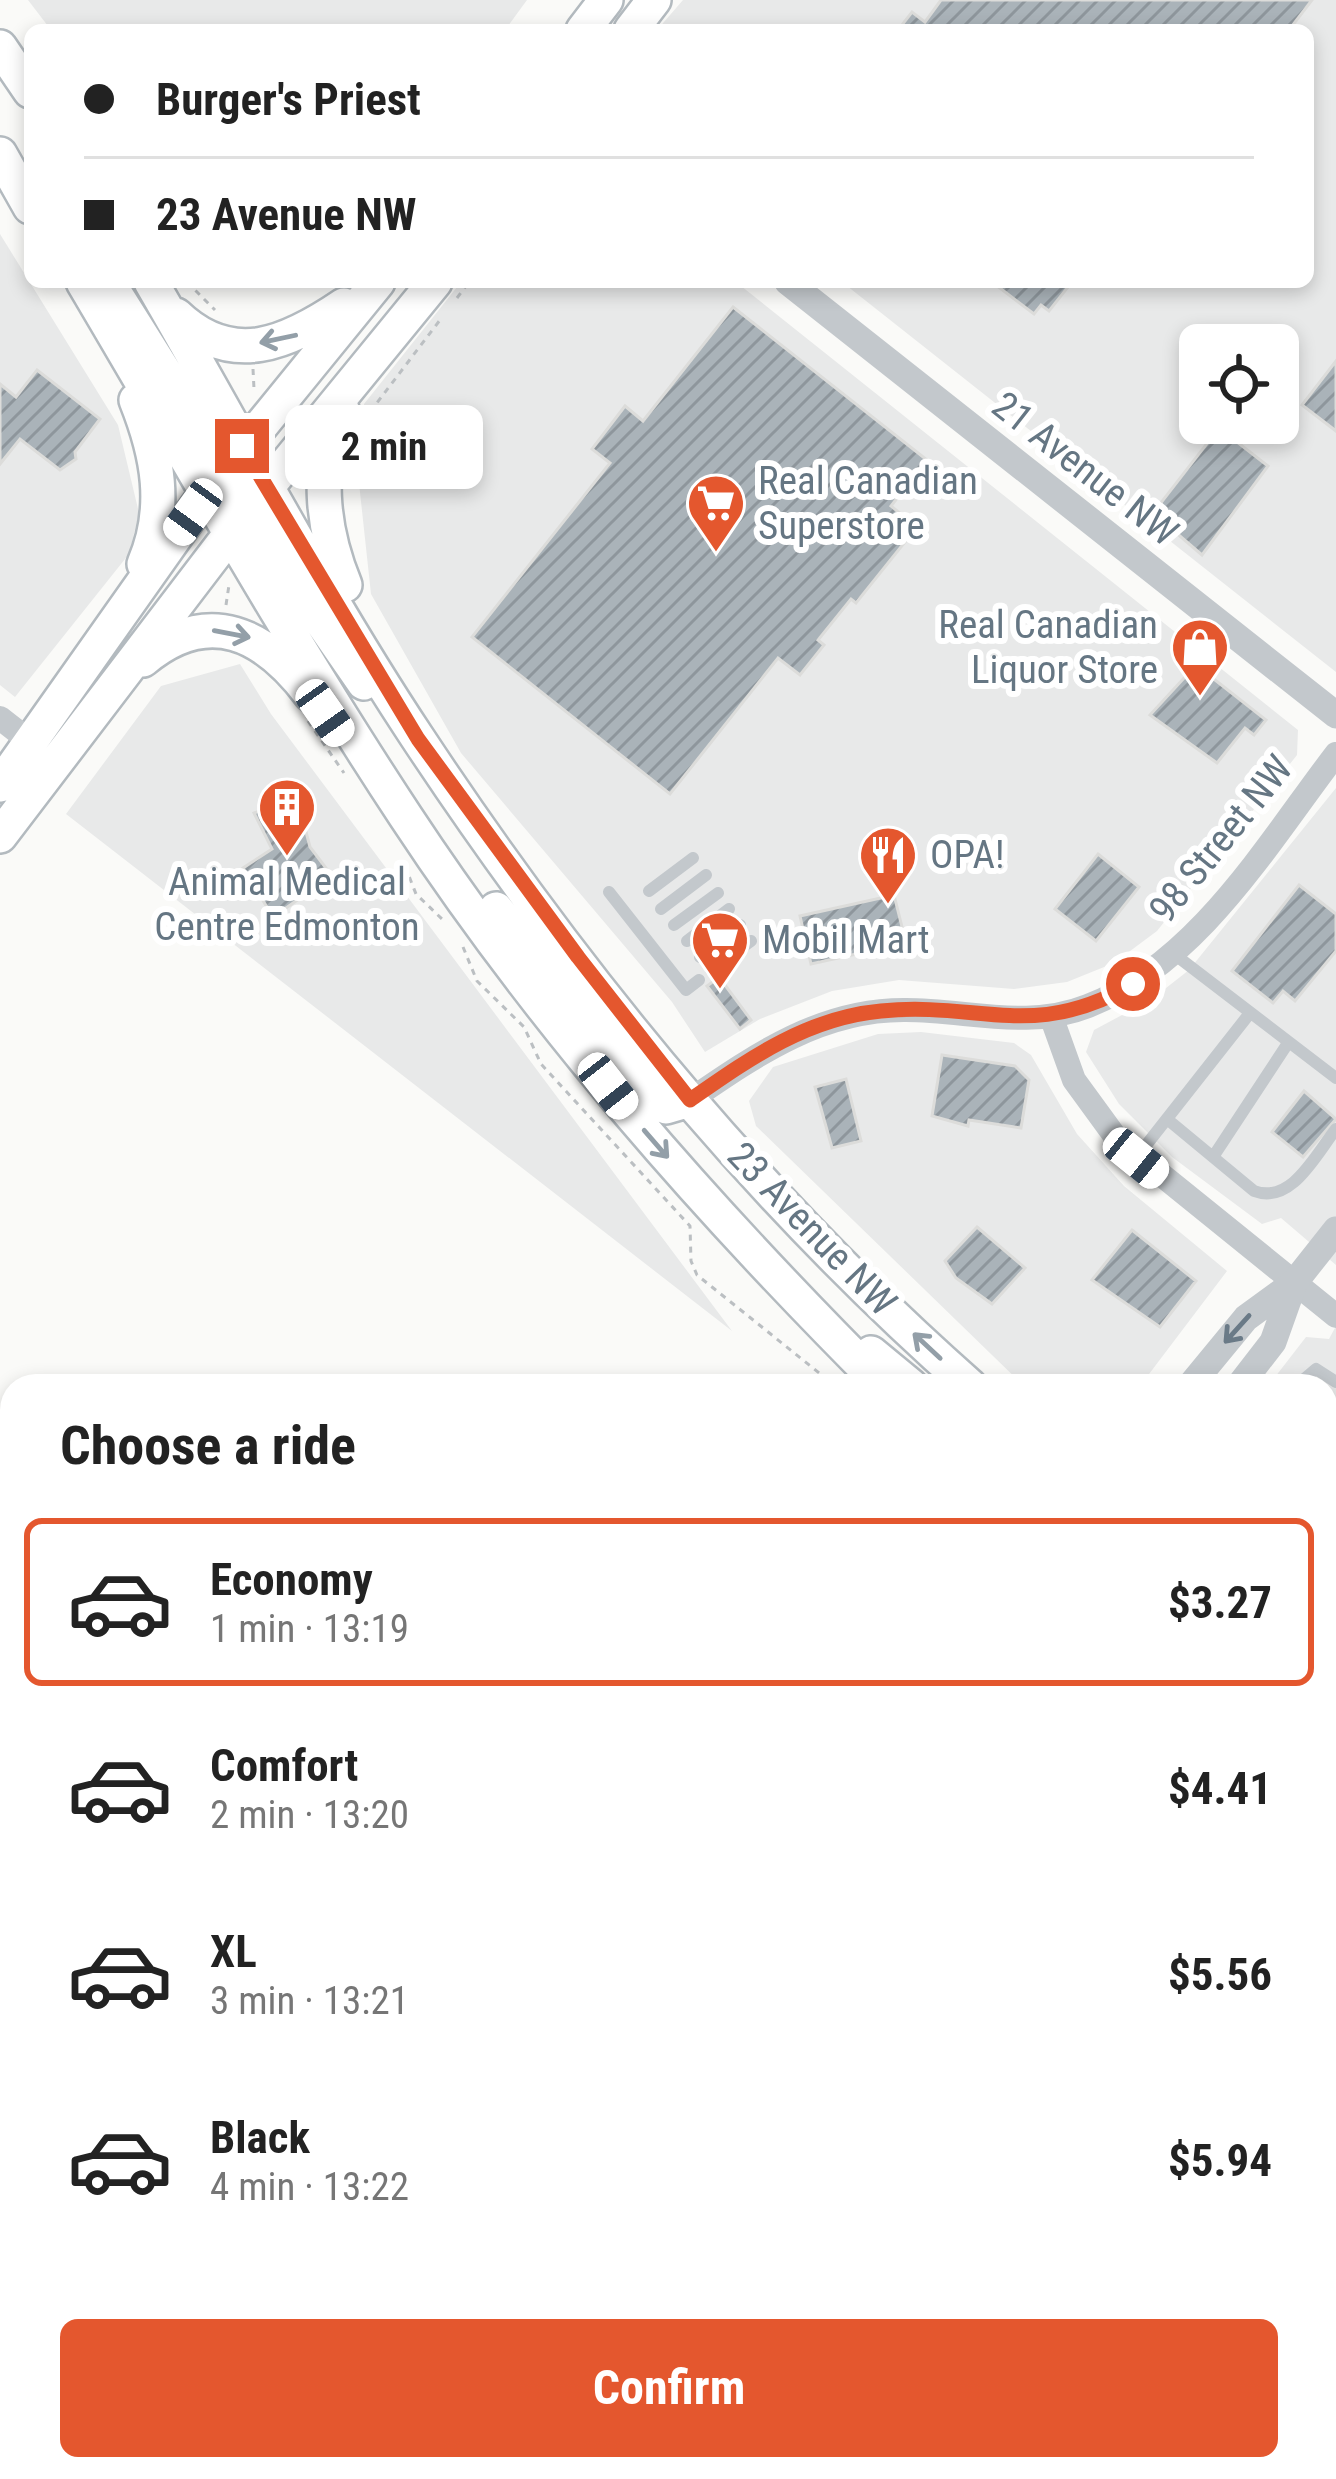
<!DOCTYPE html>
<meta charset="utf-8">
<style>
body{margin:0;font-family:"Roboto Condensed",sans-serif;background:#f6f6f6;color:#222;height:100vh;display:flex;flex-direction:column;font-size:45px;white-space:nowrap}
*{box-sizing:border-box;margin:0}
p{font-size:39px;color:#767676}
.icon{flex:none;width:66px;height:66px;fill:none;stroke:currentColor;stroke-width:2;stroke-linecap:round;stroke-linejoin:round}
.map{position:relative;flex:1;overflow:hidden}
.details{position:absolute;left:0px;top:1374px;width:1338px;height:1107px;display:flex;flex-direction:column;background:#fff;border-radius:36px 36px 0 0;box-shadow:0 6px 18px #0003}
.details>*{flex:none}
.top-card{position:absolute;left:24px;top:24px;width:1290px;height:264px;border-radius:18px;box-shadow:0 6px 18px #0003;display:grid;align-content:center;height:264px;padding:0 60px;background:#fff}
.tools{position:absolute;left:1179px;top:324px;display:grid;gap:24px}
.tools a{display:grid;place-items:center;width:120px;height:120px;border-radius:18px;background:#fff;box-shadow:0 6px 18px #0003;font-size:60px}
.end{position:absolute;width:54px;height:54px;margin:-27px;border:15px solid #e4572e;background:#fff;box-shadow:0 0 0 6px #fff}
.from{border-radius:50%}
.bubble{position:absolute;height:84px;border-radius:18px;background:#fff;box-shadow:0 6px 18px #0003;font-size:39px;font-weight:700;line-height:84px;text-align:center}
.car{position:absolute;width:36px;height:72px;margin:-36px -18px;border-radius:15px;box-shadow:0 0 9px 3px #0007;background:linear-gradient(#fff 24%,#345 0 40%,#fff 0 76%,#345 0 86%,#fff 0)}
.top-card b{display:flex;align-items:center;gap:42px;height:114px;font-size:45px}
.top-card b+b{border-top:3px solid #e0e0e0}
.top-card i{width:30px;height:30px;background:#222}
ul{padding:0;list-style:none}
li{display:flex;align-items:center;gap:36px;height:168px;margin:0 24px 18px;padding:0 36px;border:6px solid transparent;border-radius:18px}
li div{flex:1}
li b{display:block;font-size:45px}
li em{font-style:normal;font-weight:700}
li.on{border-color:#e4572e}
li>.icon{width:108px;height:108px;stroke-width:1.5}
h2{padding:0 60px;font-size:54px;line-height:144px}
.action{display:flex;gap:24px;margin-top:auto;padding:24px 60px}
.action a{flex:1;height:138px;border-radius:18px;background:#e4572e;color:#fff;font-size:48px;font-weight:700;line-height:138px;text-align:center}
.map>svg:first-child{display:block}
.built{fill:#e8e9e9;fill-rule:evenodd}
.building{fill:url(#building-hatch);stroke:#dcdcda;stroke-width:3}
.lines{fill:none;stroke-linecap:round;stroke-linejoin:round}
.secondary-casing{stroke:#b3babf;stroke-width:38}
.path{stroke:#bbbfc2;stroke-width:3;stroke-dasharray:6 6;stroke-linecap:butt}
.service{stroke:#c3c8cc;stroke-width:12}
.minor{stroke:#c3c8cc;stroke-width:24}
.tertiary{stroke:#c3c8cc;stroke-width:27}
.secondary{stroke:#fff;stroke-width:33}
.oneway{stroke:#939fa8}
.oneway2{stroke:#6a7a87}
.route{stroke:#e4572e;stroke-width:15}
.labels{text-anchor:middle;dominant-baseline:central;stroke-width:12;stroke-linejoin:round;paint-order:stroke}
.street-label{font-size:39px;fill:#657683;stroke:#fff}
.poi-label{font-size:39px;fill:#657683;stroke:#fff;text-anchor:start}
</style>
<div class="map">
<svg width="1336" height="2479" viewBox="0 0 1336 2479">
<defs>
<pattern id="building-hatch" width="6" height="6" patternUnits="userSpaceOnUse" patternTransform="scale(3)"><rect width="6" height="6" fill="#aab3b9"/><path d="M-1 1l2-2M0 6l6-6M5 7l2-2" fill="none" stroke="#8e969c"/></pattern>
</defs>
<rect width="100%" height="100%" fill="#fafaf8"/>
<path class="built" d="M28 0H527L505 30H51Z
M683 0H1336V672L842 282H1308V30H657ZM1200 345H1278V423H1200Z
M0 234 118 425 139 513 129 554 15 697 0 685Z
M461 282H736L1298 730 1297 755 1157 931 1114 963 1067 982 1014 989 899 980 832 991 760 1019 705 1052 672 1002 461 753 371 594 359 483 364 404Z
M240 664 271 714 732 1331 66 814 161 686Z
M1336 788V1265L1281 1218 1262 1224 1172 1157 1119 1104 1086 1052 1094 1030 1152 999 1189 970Z
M921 1032 1014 1043 1031 1055 1077 1134 1124 1186 1227 1271 1140 1386H1024L756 1126 749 1101 773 1067 878 1034Z
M1336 1326V1632L1326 1624V1386H1268L1306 1337 1329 1339Z
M12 1889V2404L0 2405V1891Z
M1326 1896 1336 1908V2479H358L357 2469H1326Z
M0 2469H177L203 2479H0Z"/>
<path class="building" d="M941 0H1312L1289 30H898L912 12 925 22Z
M992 282H1072L1049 311 1041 305 1034 314Z
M733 307 927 460 891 506 917 527 856 603 851 599 818 640 824 645 800 675 778 658 670 794 472 637 610 463 592 449 625 406 643 421Z
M1336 361V431L1302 405Z
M37 370 100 419 75 452 76 459 60 470 20 439 0 464V384L16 397Z
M1219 428 1268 466 1202 555 1153 513Z
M1196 665 1266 720 1254 735 1245 728 1217 763 1150 715Z
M269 807 292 812 283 833 305 828 310 847 332 876 273 917 243 868 272 849 254 813Z
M1098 854 1139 887 1096 941 1055 909Z
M1299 885 1336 914V951L1295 1001 1283 991 1273 1003 1232 971Z
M894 895 906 943 811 964 800 916Z
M719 977 751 1020 740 1029 707 986Z
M942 1055 1015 1066 1029 1080 1021 1128 969 1120 968 1126 932 1116Z
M846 1079 861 1141 832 1148 815 1087Z
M1304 1091 1336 1119 1303 1157 1272 1132Z
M977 1227 1025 1268 992 1304 956 1278 945 1261Z
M1132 1230 1196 1281 1160 1327 1092 1280Z"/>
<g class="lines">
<g class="secondary-casing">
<path id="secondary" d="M583 30 606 0
M631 30 654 0
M0 47 30 91
M0 154 30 207
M83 282C189 461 291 643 406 817 543 1025 708 1211 883 1386
M108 282 216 454 240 479
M151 282C239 433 320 591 417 737 573 973 758 1199 970 1386
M176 315C232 369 288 343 344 305
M136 400C158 455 168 508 144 564
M342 409C314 465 322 529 345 585
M236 498 364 683
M143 660C209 605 265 634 311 695
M0 785 207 492 378 282
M0 836 247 512 435 282
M496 909 645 1096 666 1107 690 1100
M871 1353 911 1386
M1326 1664 1336 1671
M1326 1799 1336 1808"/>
</g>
<path class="path" d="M187 282 215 310
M457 298 469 282
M253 369 254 389
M370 412 440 320
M226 605 229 585
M308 721 344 773
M405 866 416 894 443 920
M463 947 477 981 524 1027 541 1064 690 1226 691 1261 697 1275 823 1376 828 1386
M1326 1848 1336 1857"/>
<path class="service" d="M649 891 693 858
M609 892 686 990 699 980
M661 909 706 875
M674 925 718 893
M687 941 729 909
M1174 954 1336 1078
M700 957 740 925
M711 970 751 941
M1167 1119 1254 1191C1291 1205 1315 1156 1336 1129
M1213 1157 1288 1043
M1136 1158 1250 1013
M1296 1386 1316 1369 1336 1382
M1326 1469 1336 1457
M1328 1487 1336 1476
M120 2479 121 2469"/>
<path class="minor" d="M0 718 41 750
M1051 1016 1074 1080 1117 1139 1336 1316
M690 1100C757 1054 822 1009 906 1010 968 1010 1028 1030 1088 1006 1198 963 1267 844 1336 754
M0 2440 12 2439
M261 2469 276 2479"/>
<path class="tertiary" d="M788 282 1336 715
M1190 1386 1246 1318 1294 1283 1336 1230
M1239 1386 1273 1342 1294 1283"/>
<use href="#secondary" class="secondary"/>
</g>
<defs><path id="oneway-shaft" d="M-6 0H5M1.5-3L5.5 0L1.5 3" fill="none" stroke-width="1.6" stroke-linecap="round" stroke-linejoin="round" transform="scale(3)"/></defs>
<g class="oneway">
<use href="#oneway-shaft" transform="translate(278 339) rotate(168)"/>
<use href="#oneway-shaft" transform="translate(232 634) rotate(11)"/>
<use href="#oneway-shaft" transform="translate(656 1144) rotate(49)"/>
<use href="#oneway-shaft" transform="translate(927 1346) rotate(-137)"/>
</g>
<use class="oneway2" href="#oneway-shaft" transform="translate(1237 1329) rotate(132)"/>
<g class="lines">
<path class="route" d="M242 446 418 739 578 957 690 1100C749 1059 806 1018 881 1011 981 1001 1033 1042 1133 984"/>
</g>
<defs>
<g id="supermarket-pin" transform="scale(3)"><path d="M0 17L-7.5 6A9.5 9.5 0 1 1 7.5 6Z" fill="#e4572e" stroke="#fff"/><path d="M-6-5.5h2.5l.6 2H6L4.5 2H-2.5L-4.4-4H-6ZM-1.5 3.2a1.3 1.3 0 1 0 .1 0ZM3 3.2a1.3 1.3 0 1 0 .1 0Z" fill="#fff"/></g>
<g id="shop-pin" transform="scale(3)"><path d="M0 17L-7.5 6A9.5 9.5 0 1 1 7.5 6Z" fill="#e4572e" stroke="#fff"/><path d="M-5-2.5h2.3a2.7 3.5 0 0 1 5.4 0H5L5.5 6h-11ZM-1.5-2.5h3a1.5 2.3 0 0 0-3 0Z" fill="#fff"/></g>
<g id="building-pin" transform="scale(3)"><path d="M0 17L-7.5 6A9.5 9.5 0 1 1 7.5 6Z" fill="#e4572e" stroke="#fff"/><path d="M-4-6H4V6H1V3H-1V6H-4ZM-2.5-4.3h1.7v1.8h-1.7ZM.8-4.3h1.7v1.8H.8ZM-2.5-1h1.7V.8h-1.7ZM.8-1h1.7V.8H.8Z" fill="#fff"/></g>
<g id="restaurant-pin" transform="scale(3)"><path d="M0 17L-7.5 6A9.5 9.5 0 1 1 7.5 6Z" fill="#e4572e" stroke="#fff"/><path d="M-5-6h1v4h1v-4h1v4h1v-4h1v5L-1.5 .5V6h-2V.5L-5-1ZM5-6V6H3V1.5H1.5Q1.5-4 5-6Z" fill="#fff"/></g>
</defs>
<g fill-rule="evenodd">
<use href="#supermarket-pin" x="716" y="503"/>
<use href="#shop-pin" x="1200" y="647"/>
<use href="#building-pin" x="287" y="807"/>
<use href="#restaurant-pin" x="888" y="855"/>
<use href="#supermarket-pin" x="720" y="940"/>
</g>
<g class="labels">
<g class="street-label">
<text transform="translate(1085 469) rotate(38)">21 Avenue NW</text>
<text transform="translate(1221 839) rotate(-51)">98 Street NW</text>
<text transform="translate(812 1229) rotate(46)">23 Avenue NW</text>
</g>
<g class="poi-label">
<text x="758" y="481">Real Canadian<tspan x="758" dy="45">Superstore</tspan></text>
<text x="1158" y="625" text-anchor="end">Real Canadian<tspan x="1158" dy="45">Liquor Store</tspan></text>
<text x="930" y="855">OPA!</text>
<text x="287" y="882" text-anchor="middle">Animal Medical<tspan x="287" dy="45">Centre Edmonton</tspan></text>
<text x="762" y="940">Mobil Mart</text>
</g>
</g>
</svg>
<div class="tools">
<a><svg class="icon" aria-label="locate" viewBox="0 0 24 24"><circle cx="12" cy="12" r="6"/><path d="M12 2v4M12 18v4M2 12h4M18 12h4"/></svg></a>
</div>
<i class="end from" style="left:1133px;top:984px"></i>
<i class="end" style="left:242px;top:446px"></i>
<div class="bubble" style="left:285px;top:405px;width:198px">2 min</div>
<i class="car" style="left:193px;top:512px;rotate:216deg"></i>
<i class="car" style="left:325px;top:713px;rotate:145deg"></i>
<i class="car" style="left:608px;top:1086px;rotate:142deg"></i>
<i class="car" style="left:1136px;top:1158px;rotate:129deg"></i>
<div class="top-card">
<b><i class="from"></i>Burger's Priest</b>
<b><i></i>23 Avenue NW</b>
</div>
<section class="details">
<h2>Choose a ride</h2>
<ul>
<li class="on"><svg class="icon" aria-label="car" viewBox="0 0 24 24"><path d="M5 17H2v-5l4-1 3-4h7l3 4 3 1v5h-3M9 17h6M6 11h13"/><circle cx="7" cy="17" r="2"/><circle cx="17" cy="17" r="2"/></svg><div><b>Economy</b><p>1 min · 13:19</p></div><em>$3.27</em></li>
<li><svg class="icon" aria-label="car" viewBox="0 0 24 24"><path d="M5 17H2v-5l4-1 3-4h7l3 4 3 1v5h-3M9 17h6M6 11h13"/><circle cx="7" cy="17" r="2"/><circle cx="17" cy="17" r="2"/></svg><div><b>Comfort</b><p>2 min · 13:20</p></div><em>$4.41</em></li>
<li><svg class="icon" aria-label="car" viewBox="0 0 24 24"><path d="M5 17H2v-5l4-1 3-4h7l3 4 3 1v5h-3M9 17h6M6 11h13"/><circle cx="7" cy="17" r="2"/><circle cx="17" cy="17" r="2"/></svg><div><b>XL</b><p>3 min · 13:21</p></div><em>$5.56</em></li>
<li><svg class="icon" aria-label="car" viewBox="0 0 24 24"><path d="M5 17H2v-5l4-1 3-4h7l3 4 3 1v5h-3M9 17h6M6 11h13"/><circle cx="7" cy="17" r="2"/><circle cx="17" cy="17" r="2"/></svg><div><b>Black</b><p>4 min · 13:22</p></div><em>$5.94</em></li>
</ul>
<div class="action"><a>Confirm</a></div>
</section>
</div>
